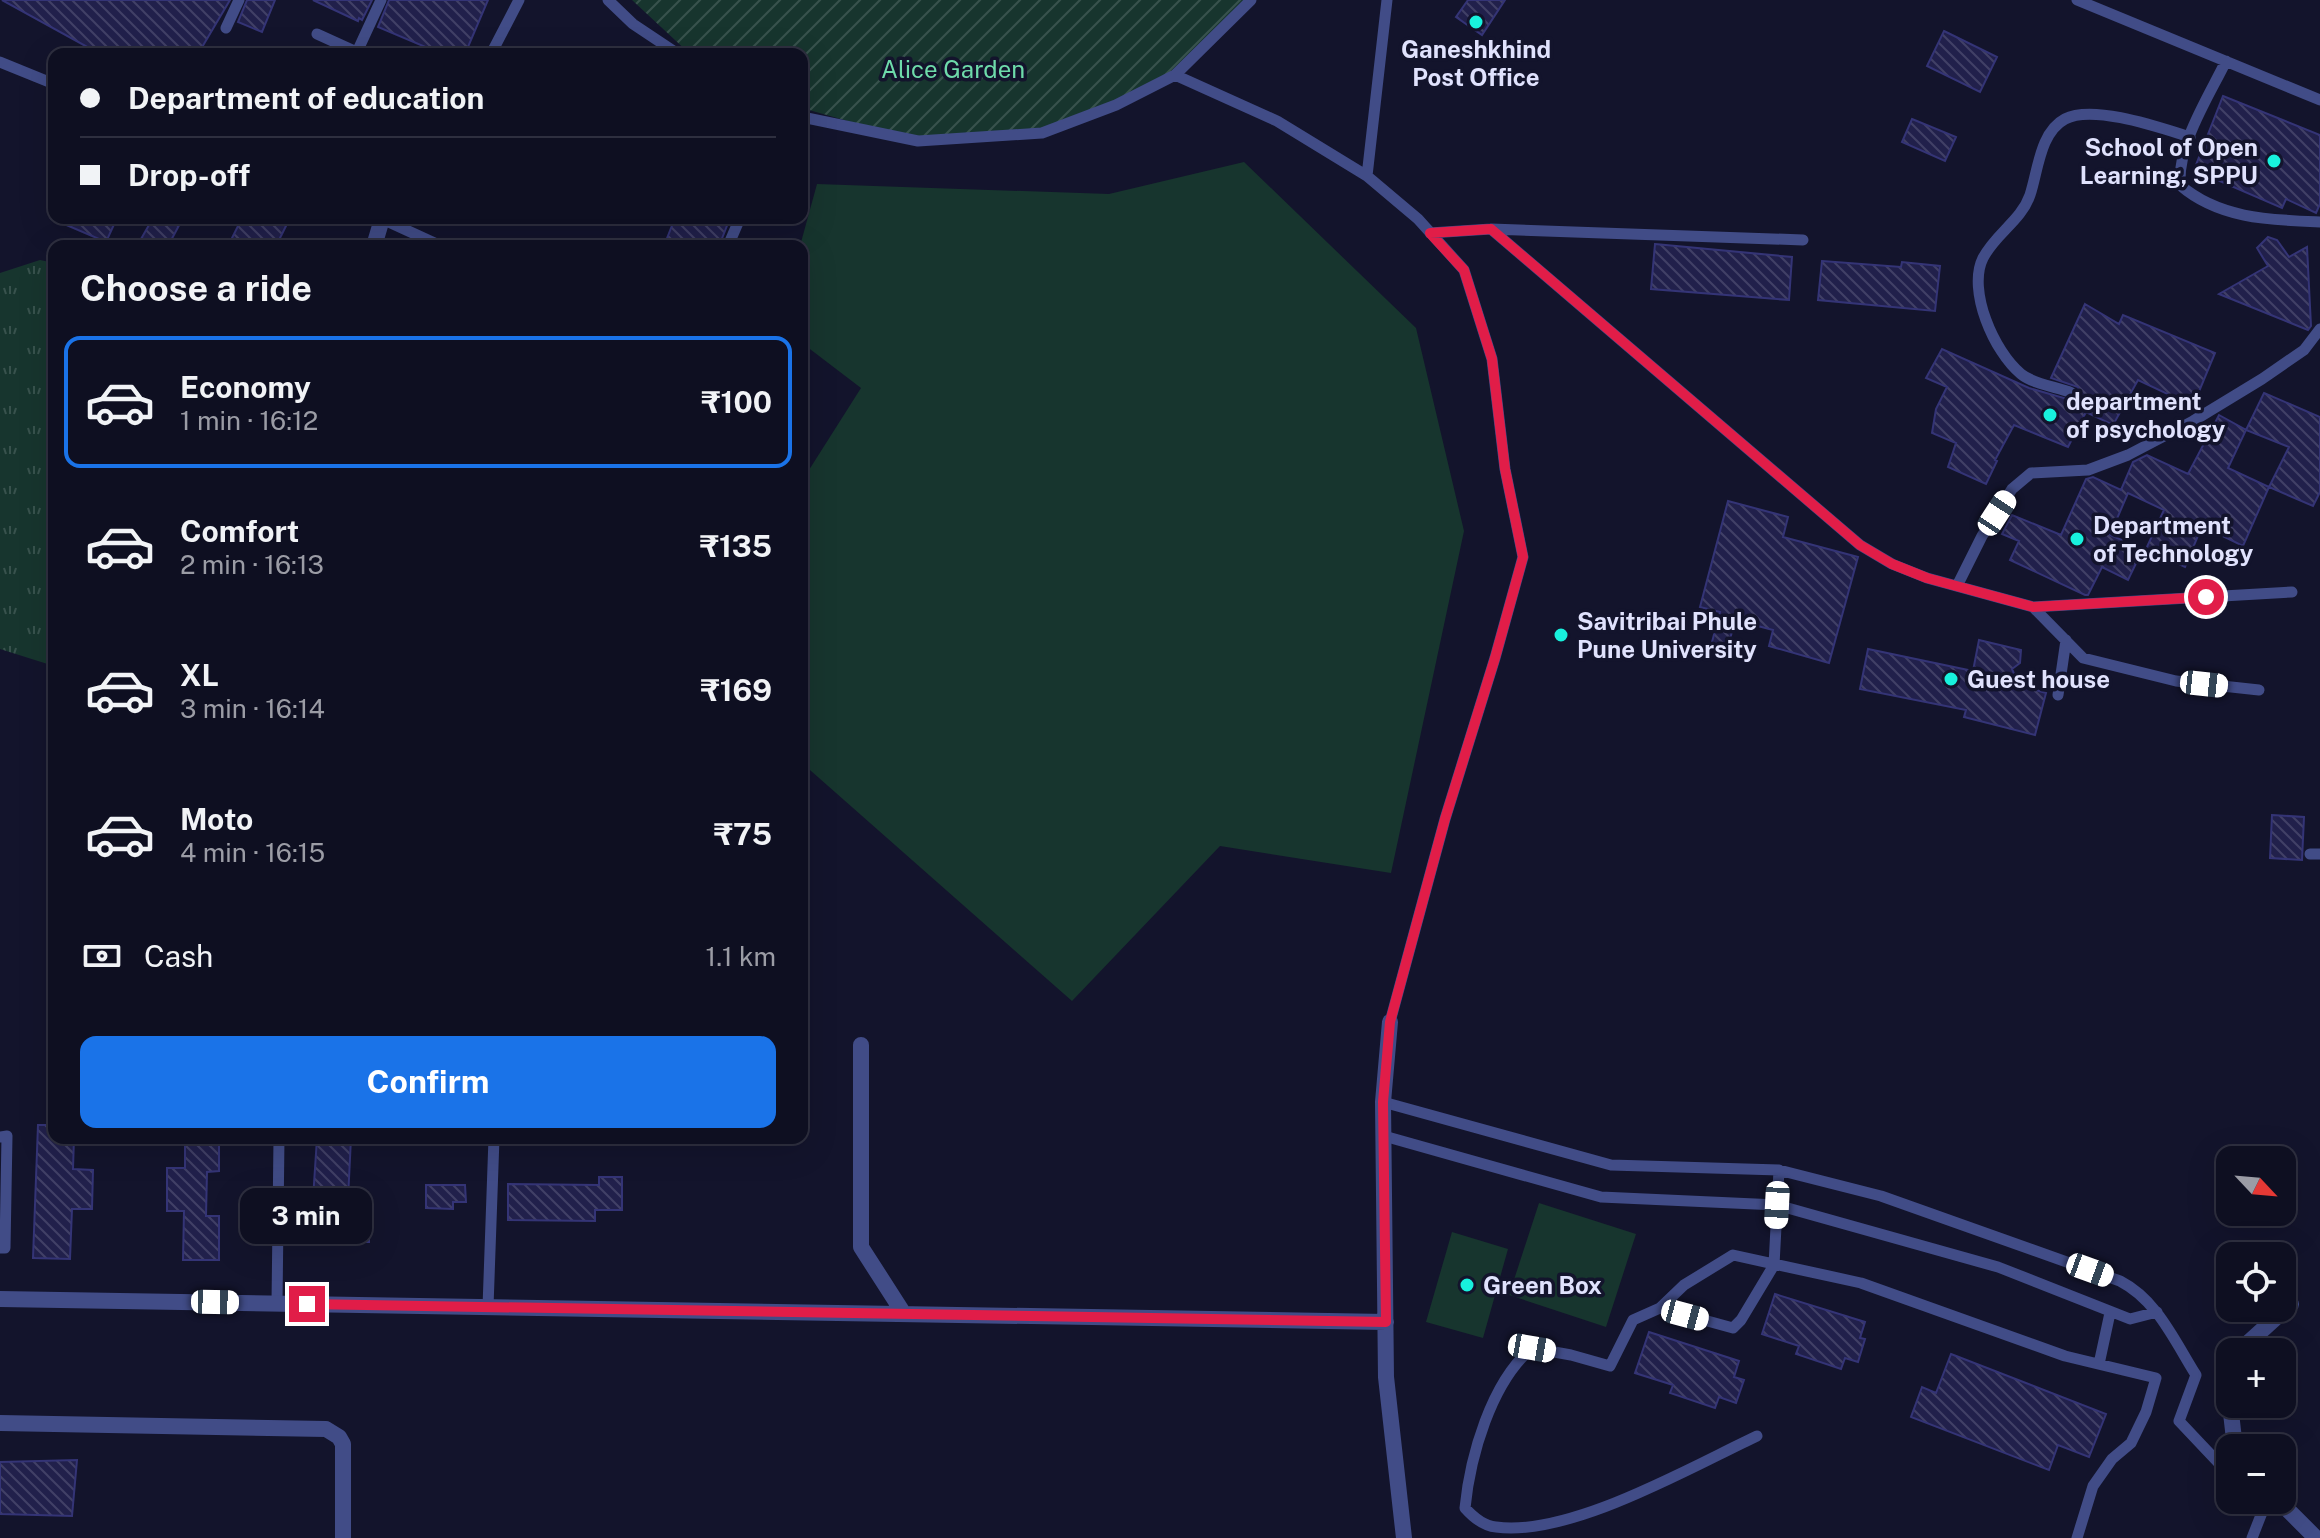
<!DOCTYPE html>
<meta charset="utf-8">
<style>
body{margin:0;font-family:"Public Sans",sans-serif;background:#1c1d2e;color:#f1f3f6;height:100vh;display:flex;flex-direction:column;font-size:30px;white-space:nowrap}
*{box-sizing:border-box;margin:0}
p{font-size:26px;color:#9b9ca5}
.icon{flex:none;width:44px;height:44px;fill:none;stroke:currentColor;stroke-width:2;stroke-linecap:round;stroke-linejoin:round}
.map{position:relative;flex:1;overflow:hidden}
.side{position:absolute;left:48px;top:240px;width:760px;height:904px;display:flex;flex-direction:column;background:#0e0f21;border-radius:16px;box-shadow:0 8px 32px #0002,0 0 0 2px #2e2f3f}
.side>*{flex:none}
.banner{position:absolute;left:48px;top:48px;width:760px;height:176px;border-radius:16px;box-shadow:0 8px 32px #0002,0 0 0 2px #2e2f3f;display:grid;align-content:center;height:176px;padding:0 32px;background:#0e0f21}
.needle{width:52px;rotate:116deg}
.controls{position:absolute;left:2216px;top:1146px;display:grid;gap:16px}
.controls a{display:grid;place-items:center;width:80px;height:80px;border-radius:16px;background:#0e0f21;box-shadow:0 8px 32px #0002,0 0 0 2px #2e2f3f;font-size:40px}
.end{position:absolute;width:36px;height:36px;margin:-18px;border:10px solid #e11d48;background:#fff;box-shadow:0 0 0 4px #fff}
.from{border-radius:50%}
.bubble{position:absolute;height:56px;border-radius:16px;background:#0e0f21;box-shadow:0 8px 32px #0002,0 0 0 2px #2e2f3f;font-size:26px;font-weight:700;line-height:56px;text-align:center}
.car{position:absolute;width:24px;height:48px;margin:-24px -12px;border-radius:10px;box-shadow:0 0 6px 2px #0007;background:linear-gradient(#fff 24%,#345 0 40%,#fff 0 76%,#345 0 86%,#fff 0)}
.banner b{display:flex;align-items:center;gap:28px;height:76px;font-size:30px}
.banner b+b{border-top:2px solid #2e2f3f}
.banner i{width:20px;height:20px;background:#f1f3f6}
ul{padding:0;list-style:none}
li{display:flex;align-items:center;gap:24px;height:132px;margin:0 16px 12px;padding:0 16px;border:4px solid transparent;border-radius:16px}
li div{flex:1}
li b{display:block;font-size:30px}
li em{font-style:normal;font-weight:700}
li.current{border-color:#1a73e8}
li>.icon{width:72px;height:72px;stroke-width:1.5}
h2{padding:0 32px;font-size:36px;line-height:96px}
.pay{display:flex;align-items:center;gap:20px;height:88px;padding:0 32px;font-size:30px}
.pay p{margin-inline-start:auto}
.primary-button{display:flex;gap:16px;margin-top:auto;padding:16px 32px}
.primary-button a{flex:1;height:92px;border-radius:16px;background:#1a73e8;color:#fff;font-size:32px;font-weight:700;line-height:92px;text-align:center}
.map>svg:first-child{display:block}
.grass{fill:#17352e}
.park{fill:url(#park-tufts)}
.garden{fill:url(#garden-furrows)}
.building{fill:url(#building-back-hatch);stroke:#343476;stroke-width:2}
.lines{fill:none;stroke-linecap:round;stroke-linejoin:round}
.service{stroke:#414c87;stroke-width:11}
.minor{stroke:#414c87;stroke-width:16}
.route{stroke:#e11d48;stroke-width:10}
.poi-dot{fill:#18f1dd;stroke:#13142c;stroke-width:3}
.labels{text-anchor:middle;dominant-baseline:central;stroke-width:7;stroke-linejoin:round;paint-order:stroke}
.poi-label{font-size:24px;font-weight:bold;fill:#e0e2fd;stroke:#13142c;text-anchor:start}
.park-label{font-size:24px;fill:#6edbaa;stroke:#13142c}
</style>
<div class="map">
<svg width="2320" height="1538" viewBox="0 0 2320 1538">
<defs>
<pattern id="park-tufts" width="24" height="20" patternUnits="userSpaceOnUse" patternTransform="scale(2)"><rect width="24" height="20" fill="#17352e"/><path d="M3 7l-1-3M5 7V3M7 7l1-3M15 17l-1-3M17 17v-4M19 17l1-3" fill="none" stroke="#38524d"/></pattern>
<pattern id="garden-furrows" width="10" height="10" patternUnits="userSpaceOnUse" patternTransform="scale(2)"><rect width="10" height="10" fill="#17352e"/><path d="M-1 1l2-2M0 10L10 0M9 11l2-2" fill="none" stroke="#38524d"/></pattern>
<pattern id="building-back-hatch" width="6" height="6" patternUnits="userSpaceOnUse" patternTransform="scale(2)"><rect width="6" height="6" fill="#21204b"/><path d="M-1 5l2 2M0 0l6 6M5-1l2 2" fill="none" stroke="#414066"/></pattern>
</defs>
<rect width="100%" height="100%" fill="#13142c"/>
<path class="grass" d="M1244 162 1416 328 1464 531 1391 873 1220 846 1072 1001 802 763V481L861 388 802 343 800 246 817 184 1109 194Z
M1539 1203 1636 1234 1606 1327 1509 1295Z
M1452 1232 1508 1249 1483 1338 1426 1322Z"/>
<path class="park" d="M40 260 54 263V666L0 649V273Z"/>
<path class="garden" d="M632 0H1251L1175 75 1042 133 918 141 802 108V54H690Z"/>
<path class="building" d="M2 0H230L198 54H100Z
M247 0H275L262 32 238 22Z
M313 0H372L362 20 359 18 358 21Z
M389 0H488L465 54H442L378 27Z
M1468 0H1505L1482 35 1456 17Z
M1944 31 1997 57 1980 92 1927 66Z
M2223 96 2320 135V204L2316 213 2286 199 2282 208 2194 170Z
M1912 119 1956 137 1945 161 1902 142Z
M50 218H117L106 242Z
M153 218H183L168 246H137Z
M242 218H290L276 246H228Z
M675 218H730L719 246H664Z
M2268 237 2277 240 2289 257 2307 247 2311 326 2308 330 2219 294 2268 266 2257 248Z
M1655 244 1792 257 1789 300 1651 289Z
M1822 261 1901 267 1902 262 1940 266 1935 311 1818 300Z
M2085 304 2119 324 2123 315 2215 353 2193 406 2138 380 2113 425 2086 412 2068 447 2014 425 1995 460 1997 461 1986 484 1948 467 1956 443 1932 433 1936 409 1947 387 1926 378 1942 349 2029 388 2074 401 2080 395 2078 387 2051 378Z
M2264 393 2320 417V492L2313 506 2269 487 2289 447 2246 430Z
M2219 415 2246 430 2228 468 2269 487 2243 546 2202 526 2185 567 2146 549 2164 510 2128 493 2110 535 2143 549 2128 580 2102 567 2088 595H2085L2010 560 2019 541 2002 534 2012 515 2061 535 2086 479 2093 477 2121 490 2133 462 2147 455 2188 474Z
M1728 501 1788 517 1783 537 1858 557 1829 663 1769 646 1773 630 1735 620 1728 647 1712 642 1720 612 1700 607Z
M1979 640 2021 650 2020 663 2012 669 2019 685 2046 693 2035 735 1964 717 1966 710 1860 689 1868 649 1973 671Z
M2272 815 2304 817 2302 860 2270 858Z
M38 1125H54V1138H74L73 1169 93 1170 92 1209H72L70 1259 33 1258Z
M185 1138H219V1171L207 1172 206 1216H219V1260H183L184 1211H167V1168H185Z
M317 1138H351L348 1199H369V1242H309V1199H313Z
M599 1177H622V1210H595V1221L508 1220V1184L599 1185Z
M426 1185H465L466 1202H453V1209L426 1208Z
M1775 1294 1865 1322 1860 1338 1865 1339 1858 1362 1845 1358 1841 1369 1796 1354 1799 1346 1762 1334Z
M1649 1332 1739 1361 1734 1377 1744 1380 1736 1403 1719 1397 1715 1408 1670 1393 1673 1385 1635 1373Z
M1951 1354 2106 1414 2089 1457 2058 1445 2049 1470 1911 1417 1922 1387 1936 1393Z
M77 1460 72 1516 0 1514V1462Z"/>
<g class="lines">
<path class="service" d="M608 0 633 24 678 54
M1251 0 1175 75 1277 121 1367 176 1387 0
M2077 0 2320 100
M226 28 239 0
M317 34 361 54
M357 52 381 0
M491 54 519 0
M2226 61C2208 98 2178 143 2180 185 2219 219 2271 220 2320 222
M0 62 54 84
M802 117 918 141 1042 133 1116 105 1175 75
M1367 176 1418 219 1464 270 1492 359 1505 469 1523 557 1495 658 1445 819 1390 1022
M380 218 441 246
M1491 229 1860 545 1892 564 1927 578 2033 607 2292 592
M1430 233 1491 229 1803 240
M728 246 740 218
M2072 393C2057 387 2033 384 2021 374 1994 352 1967 290 1983 258 1996 233 2021 221 2030 195 2038 171 2040 132 2065 119 2093 104 2161 128 2190 137
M1957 586 1982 536 2012 489 2031 473 2088 470 2128 455 2193 421 2262 379 2304 350 2320 329
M2033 607 2083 658 2176 681 2259 690
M2058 695 2066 640
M2310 854H2320
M1383 1102 1611 1165 1779 1170 1881 1196 2120 1281C2157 1300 2174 1340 2196 1375L2179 1421 2230 1475
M1384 1136 1601 1197 1777 1205 1998 1267 2130 1319 2157 1312
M0 1137 7 1136 5 1248H0
M277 1303 279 1138
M488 1307 494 1138
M1660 1308 1684 1285 1733 1255 1861 1283 2065 1356 2156 1378 2146 1412 2131 1443 2112 1459 2093 1486 2077 1538
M2099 1364 2110 1313
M1757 1436C1689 1468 1570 1537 1496 1527 1483 1526 1473 1517 1465 1508 1470 1457 1491 1382 1532 1348L1571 1355 1610 1366 1633 1320 1660 1308 1733 1328 1741 1320 1774 1265 1779 1170
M2252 1538 2263 1510 2254 1500"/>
<path class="minor" d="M374 246 382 219
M1390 1022 1383 1102 1386 1377 1404 1538
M861 1045V1247L904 1314
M0 1299 1386 1322
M2238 1352 2291 1304
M2230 1404 2235 1448
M0 1423 326 1429 339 1437 343 1444V1538
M2278 1500 2316 1538"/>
</g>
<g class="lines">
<path class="route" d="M307 1304 1386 1322 1383 1102 1390 1022 1445 819 1495 658 1523 557 1505 469 1492 359 1464 270 1430 233 1491 229 1860 545 1892 564 1927 578 2033 607 2206 597"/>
</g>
<g class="poi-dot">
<circle cx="1476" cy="22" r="8"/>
<circle cx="2274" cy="161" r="8"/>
<circle cx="2050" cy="415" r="8"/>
<circle cx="2077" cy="539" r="8"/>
<circle cx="1561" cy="635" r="8"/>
<circle cx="1951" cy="679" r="8"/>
<circle cx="1467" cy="1285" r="8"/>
</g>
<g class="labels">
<g class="poi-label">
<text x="1476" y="49" text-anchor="middle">Ganeshkhind<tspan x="1476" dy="28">Post Office</tspan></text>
<text x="2258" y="147" text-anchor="end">School of Open<tspan x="2258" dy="28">Learning, SPPU</tspan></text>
<text x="2066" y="401">department<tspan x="2066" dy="28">of psychology</tspan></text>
<text x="2093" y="525">Department<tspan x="2093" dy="28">of Technology</tspan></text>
<text x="1577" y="621">Savitribai Phule<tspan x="1577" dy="28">Pune University</tspan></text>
<text x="1967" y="679">Guest house</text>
<text x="1483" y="1285">Green Box</text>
</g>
<g class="park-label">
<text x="953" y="69">Alice Garden</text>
</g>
</g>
</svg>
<div class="controls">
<a><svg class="needle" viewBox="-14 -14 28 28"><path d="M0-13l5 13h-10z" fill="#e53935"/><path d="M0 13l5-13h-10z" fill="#9b9ca5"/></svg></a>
<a><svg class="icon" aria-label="locate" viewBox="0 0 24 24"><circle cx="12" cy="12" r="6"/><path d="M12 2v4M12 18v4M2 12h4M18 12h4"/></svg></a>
<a>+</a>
<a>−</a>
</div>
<i class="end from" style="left:2206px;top:597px"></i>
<i class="end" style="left:307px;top:1304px"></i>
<div class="bubble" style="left:240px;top:1188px;width:132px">3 min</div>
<i class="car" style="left:1997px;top:513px;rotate:33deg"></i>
<i class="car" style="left:2204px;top:684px;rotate:96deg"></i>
<i class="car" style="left:1777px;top:1205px;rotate:183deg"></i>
<i class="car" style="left:2090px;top:1270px;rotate:110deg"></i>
<i class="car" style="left:215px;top:1302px;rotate:91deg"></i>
<i class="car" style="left:1685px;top:1315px;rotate:105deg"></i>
<i class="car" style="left:1532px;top:1348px;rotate:100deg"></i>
<div class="banner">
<b><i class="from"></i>Department of education</b>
<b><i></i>Drop-off</b>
</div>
<section class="side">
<h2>Choose a ride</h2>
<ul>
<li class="current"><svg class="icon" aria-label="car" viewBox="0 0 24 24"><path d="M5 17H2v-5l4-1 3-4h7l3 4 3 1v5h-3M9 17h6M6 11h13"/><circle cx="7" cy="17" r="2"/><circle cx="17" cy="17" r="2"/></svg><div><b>Economy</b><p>1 min · 16:12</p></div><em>₹100</em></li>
<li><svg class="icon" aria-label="car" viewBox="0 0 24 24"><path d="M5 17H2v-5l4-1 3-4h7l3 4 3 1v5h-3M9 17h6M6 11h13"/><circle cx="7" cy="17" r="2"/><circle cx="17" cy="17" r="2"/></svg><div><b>Comfort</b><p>2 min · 16:13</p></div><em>₹135</em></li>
<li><svg class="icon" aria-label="car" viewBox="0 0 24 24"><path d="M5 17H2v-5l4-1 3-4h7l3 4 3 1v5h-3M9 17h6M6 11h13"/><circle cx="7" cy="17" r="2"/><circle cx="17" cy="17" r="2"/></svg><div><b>XL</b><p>3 min · 16:14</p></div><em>₹169</em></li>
<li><svg class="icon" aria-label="car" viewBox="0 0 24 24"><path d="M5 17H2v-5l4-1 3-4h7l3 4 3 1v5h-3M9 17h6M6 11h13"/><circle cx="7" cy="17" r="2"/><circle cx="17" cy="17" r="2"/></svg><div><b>Moto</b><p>4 min · 16:15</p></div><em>₹75</em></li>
</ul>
<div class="pay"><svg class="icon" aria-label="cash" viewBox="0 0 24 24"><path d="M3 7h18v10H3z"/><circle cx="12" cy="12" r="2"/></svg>Cash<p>1.1 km</p></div>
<div class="primary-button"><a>Confirm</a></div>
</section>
</div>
